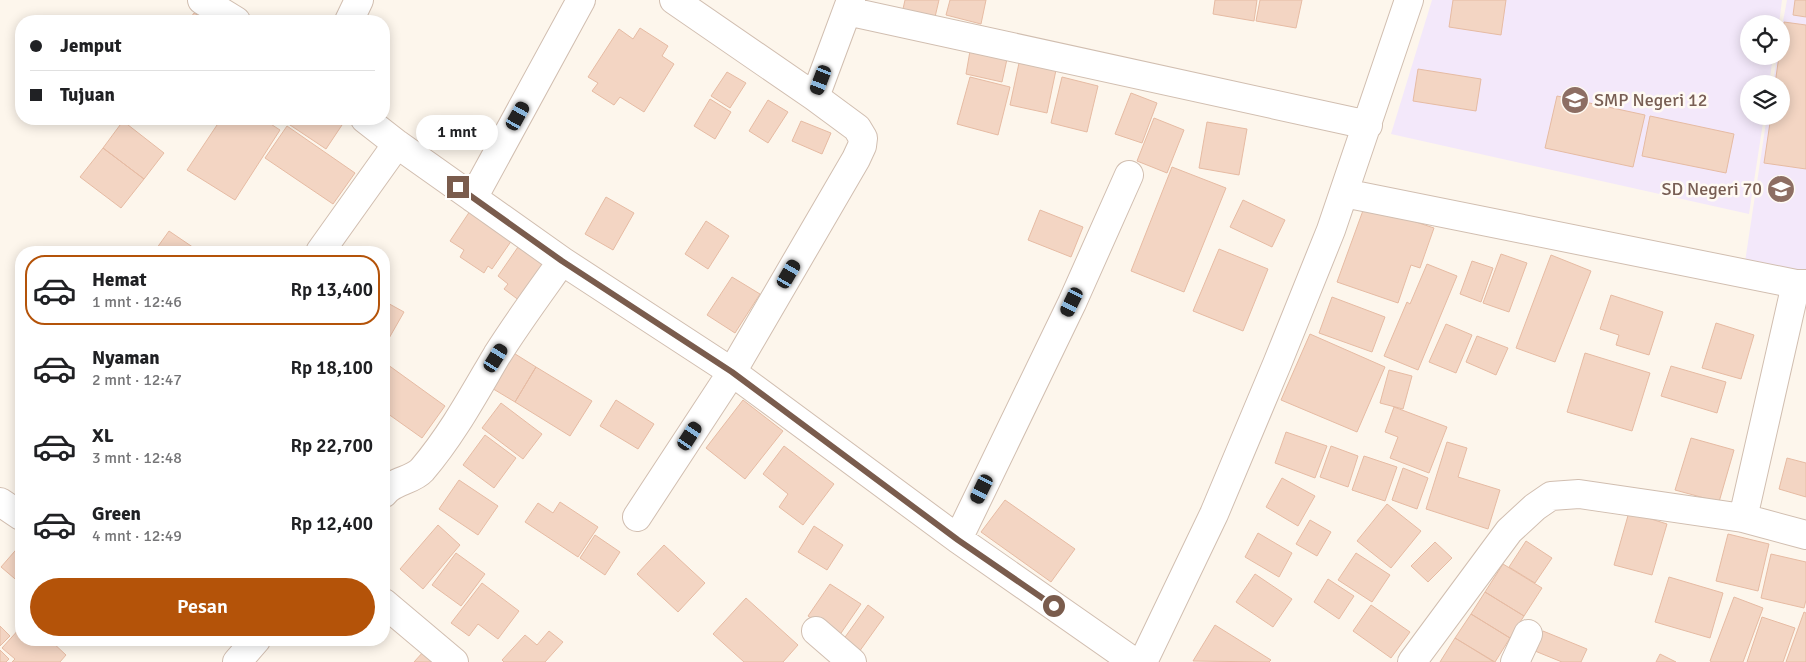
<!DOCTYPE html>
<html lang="id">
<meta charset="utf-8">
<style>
body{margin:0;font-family:Signika,sans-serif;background:#f6f6f6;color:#202124;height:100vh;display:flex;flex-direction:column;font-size:19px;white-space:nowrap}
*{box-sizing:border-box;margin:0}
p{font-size:16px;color:#757577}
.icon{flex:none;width:28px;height:28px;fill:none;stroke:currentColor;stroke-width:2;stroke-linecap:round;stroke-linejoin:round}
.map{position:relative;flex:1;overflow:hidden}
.details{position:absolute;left:15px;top:246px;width:375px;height:400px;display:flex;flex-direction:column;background:#fff;border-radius:20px;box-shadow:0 2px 12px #0003}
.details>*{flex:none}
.hud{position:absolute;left:15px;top:15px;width:375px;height:110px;border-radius:20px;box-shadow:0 2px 12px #0003;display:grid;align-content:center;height:110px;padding:0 15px;background:#fff}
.buttons{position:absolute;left:1740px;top:15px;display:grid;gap:10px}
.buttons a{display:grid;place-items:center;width:50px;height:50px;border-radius:50%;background:#fff;box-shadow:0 2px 12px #0003;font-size:25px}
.end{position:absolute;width:22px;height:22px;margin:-11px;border:6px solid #7a5c4d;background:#fff;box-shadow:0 0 0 2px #fff}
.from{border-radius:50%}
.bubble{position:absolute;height:35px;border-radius:18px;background:#fff;box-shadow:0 2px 12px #0003;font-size:16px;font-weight:600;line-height:35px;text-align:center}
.car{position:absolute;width:15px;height:30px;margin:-15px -8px;border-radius:6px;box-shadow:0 0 4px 1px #0007;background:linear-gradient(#222 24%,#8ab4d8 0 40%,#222 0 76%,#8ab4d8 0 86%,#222 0)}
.hud b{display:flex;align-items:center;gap:18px;height:48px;font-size:19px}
.hud b+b{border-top:1px solid #e0e0e0}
.hud i{width:12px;height:12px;background:#202124}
ul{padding:9px 0 0;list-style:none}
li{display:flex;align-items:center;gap:15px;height:70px;margin:0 10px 8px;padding:0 5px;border:2px solid transparent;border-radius:20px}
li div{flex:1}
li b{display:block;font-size:19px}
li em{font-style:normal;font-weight:600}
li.on{border-color:#b45309}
li>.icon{width:45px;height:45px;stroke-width:1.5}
.primary-button{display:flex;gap:10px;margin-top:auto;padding:10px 15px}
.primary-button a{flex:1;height:58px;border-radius:30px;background:#b45309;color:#fff;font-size:20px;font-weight:600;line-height:58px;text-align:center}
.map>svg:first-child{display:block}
.education{fill:#f3e8fa}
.building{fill:#f3d5c3;stroke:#e6bba3}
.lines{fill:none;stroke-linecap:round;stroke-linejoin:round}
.minor-casing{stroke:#d1beb0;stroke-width:30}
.minor{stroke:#fff;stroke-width:28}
.route{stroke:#7a5c4d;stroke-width:6}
.labels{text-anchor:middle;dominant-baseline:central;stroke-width:5;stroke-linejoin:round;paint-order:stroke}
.education-label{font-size:18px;fill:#785e54;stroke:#fffaf3;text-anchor:start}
</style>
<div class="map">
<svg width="1806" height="662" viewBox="0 0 1806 662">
<rect width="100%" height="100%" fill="#fdf6ec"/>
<path class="education" d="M1432 0H1782L1779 24H1749V56H1773L1769 84H1749V116H1764L1749 214 1391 134Z
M1787 0H1806V273L1745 262 1767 116H1781V84H1773L1777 56H1781V32Z"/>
<path class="building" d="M905 0H939L935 17 903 9Z
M950 0H986L981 24 946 15Z
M1215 0H1257L1254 21 1213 14Z
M1260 0H1302L1296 28 1256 21Z
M1453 0H1506L1501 35 1449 27Z
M1795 0H1806V17L1793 15Z
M194 13 208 21H188Z
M1784 22 1806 25V169L1764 163 1771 116H1781V84H1775L1779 56H1781Z
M640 28 668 46 662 56 674 64 644 112 620 97 614 105 592 91 598 83 588 77 619 29 633 39Z
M970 51 1007 59 1002 82 966 74Z
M1019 63 1056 70 1047 113 1010 105Z
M1418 69 1481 79 1476 111 1413 101Z
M727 72 746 83 730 108 711 96Z
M970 77 1010 87 998 135 957 124Z
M1062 77 1098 86 1087 132 1051 123Z
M1131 93 1157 103 1142 143 1115 134Z
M1557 96 1645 115 1633 167 1545 148Z
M710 99 731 112 715 139 694 126Z
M768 100 788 112 768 143 749 131Z
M1650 116 1734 134 1726 173 1642 156Z
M1154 118 1184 130 1167 173 1137 161Z
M221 119H263L280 130 235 200 187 170Z
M290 119H346L326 149 287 123Z
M123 121 164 153 144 179 103 148Z
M801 121 831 133 822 154 792 141Z
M1207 122 1247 129 1239 175 1199 168Z
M287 126 355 173 333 204 265 158Z
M103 148 144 179 121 208 80 177Z
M1172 167 1226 188 1184 292 1131 271Z
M606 197 634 213 613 250 585 234Z
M1243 200 1285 220 1272 247 1230 227Z
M1365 205 1434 228 1420 268 1411 265 1398 303 1337 282Z
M1040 210 1083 227 1071 257 1028 240Z
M470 211 512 240 492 269 488 266 484 273 460 257 464 250 450 241Z
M706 221 729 236 708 269 685 254Z
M169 231 197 250 195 252H154Z
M518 247 544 265 520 301 504 289 508 284 498 276Z
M1219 249 1268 269 1243 331 1193 311Z
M1501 254 1527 263 1509 312 1483 303Z
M1551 255 1591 271 1555 362 1516 348Z
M1472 261 1493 268 1481 302 1460 294Z
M1427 264 1457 276 1418 370 1384 356 1407 302 1410 304Z
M732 277 760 294 735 333 707 315Z
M1611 295 1663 312 1649 355 1616 345 1619 335 1600 329Z
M1332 297 1385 317 1372 352 1319 333Z
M384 301 404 312 388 340 384 338Z
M1716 323 1754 335 1741 379 1702 368Z
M1446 324 1472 335 1456 373 1429 362Z
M1310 334 1385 367 1357 432 1281 400Z
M1477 336 1508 348 1496 375 1466 362Z
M512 352 536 367 515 402 490 387Z
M1585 353 1650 373 1632 431 1567 412Z
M384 362 445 406 422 438 384 411Z
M1671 366 1726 382 1717 413 1661 396Z
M536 367 592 401 570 436 515 402Z
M1389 370 1412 376 1403 409 1380 403Z
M616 400 654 424 638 449 600 426Z
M743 400 783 431 745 479 706 448Z
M501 403 542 434 523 459 482 428Z
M1394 407 1447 427 1429 473 1390 458 1398 437 1385 432Z
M1286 432 1327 446 1315 478 1275 463Z
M485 435 516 458 494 488 463 465Z
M1691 438 1734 450 1719 502 1675 490Z
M1447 442 1467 448 1458 477 1500 490 1488 529 1426 509Z
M784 446 834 484 803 525 779 507 788 494 763 474Z
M1331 446 1358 456 1348 487 1320 477Z
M1364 456 1397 467 1385 501 1352 490Z
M1787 458 1806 463V497L1779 489Z
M1403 468 1428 478 1417 509 1392 500Z
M1282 478 1315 496 1298 526 1266 507Z
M459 480 498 506 478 535 439 509Z
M1005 500 1075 549 1051 582 981 532Z
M560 502 598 527 578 557 525 522 538 503 553 513Z
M1387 504 1421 531 1391 568 1357 541Z
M1629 512 1667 524 1652 575 1614 565Z
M1310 520 1331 532 1317 556 1296 544Z
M438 525 460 545 423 589 400 569Z
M814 526 843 545 827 570 798 552Z
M1258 533 1292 553 1279 577 1245 557Z
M1728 534 1769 544 1758 591 1716 581Z
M595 535 620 552 605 575 580 558Z
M1526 541 1552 558 1535 583 1509 567Z
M1435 542 1452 558 1428 582 1411 566Z
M21 544V584L1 567Z
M664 545 705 583 678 612 637 574Z
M456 553 485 574 461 606 432 585Z
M1356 553 1390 575 1372 602 1338 580Z
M1771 554 1806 562V600L1804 608 1761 598Z
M1503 564 1542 588 1524 616 1485 592Z
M1255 574 1292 599 1273 627 1236 602Z
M1669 577 1723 593 1710 638 1655 622Z
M1328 579 1354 596 1339 619 1314 602Z
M482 583 519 611 498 639 478 624 469 636 451 623Z
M830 584 861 604 839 636 808 616Z
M1485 592 1524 616 1510 638 1471 614Z
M1734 597 1763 608 1743 662H1712L1710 661Z
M746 598 798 645 783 662H744L713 634Z
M868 605 884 617 859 652 843 640Z
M1371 605 1410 632 1391 658 1353 631Z
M1804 612 1806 613V662H1786Z
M1471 614 1510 638 1495 662 1455 638Z
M1762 617 1795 628 1783 662H1747Z
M1215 625 1271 660 1269 662 1193 661Z
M0 626 10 636 0 646Z
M21 627V640H50L66 655 60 662H12L15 659 2 648Z
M549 631 563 642 545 662H504L502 660 525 635 537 645Z
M1543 631 1587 649 1581 662H1562L1535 651Z
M1455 638 1494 662H1440Z
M0 650 9 659 6 662H0Z
M424 651 437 662H414Z
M1660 654 1676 662H1656Z"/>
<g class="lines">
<g class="minor-casing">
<path id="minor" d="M202 0 236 21
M847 11 1368 125
M349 21 359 0
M815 97 851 0
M365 119 397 144 562 261 732 372 958 539 1134 662
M1344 193 1796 284H1806
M473 198 581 0
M320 252 397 144
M384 493C394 480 412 481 422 470 452 435 474 394 497 355 517 323 540 292 562 261
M0 502 21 516
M637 517 732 372 856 159 862 146 863 138 857 128 815 97 674 0
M1743 518 1796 284
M958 539 1072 303 1129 175
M384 603 454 662
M816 631 852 662
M237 662 256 640
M1143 662 1214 514 1277 364 1331 230 1409 0
M1412 662 1509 531 1535 507 1551 496 1579 494 1743 518 1806 535
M1515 662 1528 634"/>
</g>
<use href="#minor" class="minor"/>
</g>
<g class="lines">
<path class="route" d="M458 187 562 261 732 372 958 540 1054 606"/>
</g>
<defs>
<g id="school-disc" transform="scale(1.4375)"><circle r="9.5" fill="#8d6e63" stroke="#fffaf3"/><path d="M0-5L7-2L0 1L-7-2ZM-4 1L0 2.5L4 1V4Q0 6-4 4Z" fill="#fff"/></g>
</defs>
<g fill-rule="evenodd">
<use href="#school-disc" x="1575" y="100"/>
<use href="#school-disc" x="1781" y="189"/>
</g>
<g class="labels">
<g class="education-label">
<text x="1594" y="100">SMP Negeri 12</text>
<text x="1762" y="189" text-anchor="end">SD Negeri 70</text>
</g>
</g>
</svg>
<div class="buttons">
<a><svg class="icon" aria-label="locate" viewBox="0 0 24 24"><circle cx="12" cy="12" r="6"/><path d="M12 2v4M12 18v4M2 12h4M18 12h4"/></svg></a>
<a><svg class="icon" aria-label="layers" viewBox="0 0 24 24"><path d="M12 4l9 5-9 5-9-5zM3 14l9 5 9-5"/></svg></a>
</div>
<i class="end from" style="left:1054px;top:606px"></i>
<i class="end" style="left:458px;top:187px"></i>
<div class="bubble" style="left:416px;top:115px;width:82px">1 mnt</div>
<i class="car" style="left:821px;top:80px;rotate:201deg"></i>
<i class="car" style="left:518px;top:116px;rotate:29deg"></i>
<i class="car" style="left:789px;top:274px;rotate:30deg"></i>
<i class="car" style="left:1072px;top:302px;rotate:206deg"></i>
<i class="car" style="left:496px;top:358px;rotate:32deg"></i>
<i class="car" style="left:690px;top:436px;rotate:33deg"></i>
<i class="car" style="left:982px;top:489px;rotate:206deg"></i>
<div class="hud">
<b><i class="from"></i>Jemput</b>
<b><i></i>Tujuan</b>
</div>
<section class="details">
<ul>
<li class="on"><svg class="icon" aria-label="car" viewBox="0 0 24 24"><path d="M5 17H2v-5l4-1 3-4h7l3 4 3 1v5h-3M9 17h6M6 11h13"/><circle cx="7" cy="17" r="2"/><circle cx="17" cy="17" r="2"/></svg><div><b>Hemat</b><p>1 mnt · 12:46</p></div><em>Rp 13,400</em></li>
<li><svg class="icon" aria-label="car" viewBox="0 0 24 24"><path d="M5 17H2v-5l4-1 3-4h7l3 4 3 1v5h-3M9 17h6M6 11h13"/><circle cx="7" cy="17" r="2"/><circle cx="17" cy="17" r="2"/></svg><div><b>Nyaman</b><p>2 mnt · 12:47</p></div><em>Rp 18,100</em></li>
<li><svg class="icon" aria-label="car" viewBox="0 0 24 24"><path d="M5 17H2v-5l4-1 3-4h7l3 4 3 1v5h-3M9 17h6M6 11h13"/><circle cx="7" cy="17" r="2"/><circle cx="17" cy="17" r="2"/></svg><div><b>XL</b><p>3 mnt · 12:48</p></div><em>Rp 22,700</em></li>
<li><svg class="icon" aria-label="car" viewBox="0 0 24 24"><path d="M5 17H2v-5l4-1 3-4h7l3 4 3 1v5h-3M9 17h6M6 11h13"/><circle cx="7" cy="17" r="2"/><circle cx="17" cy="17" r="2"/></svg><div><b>Green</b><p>4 mnt · 12:49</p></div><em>Rp 12,400</em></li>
</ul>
<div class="primary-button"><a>Pesan</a></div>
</section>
</div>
